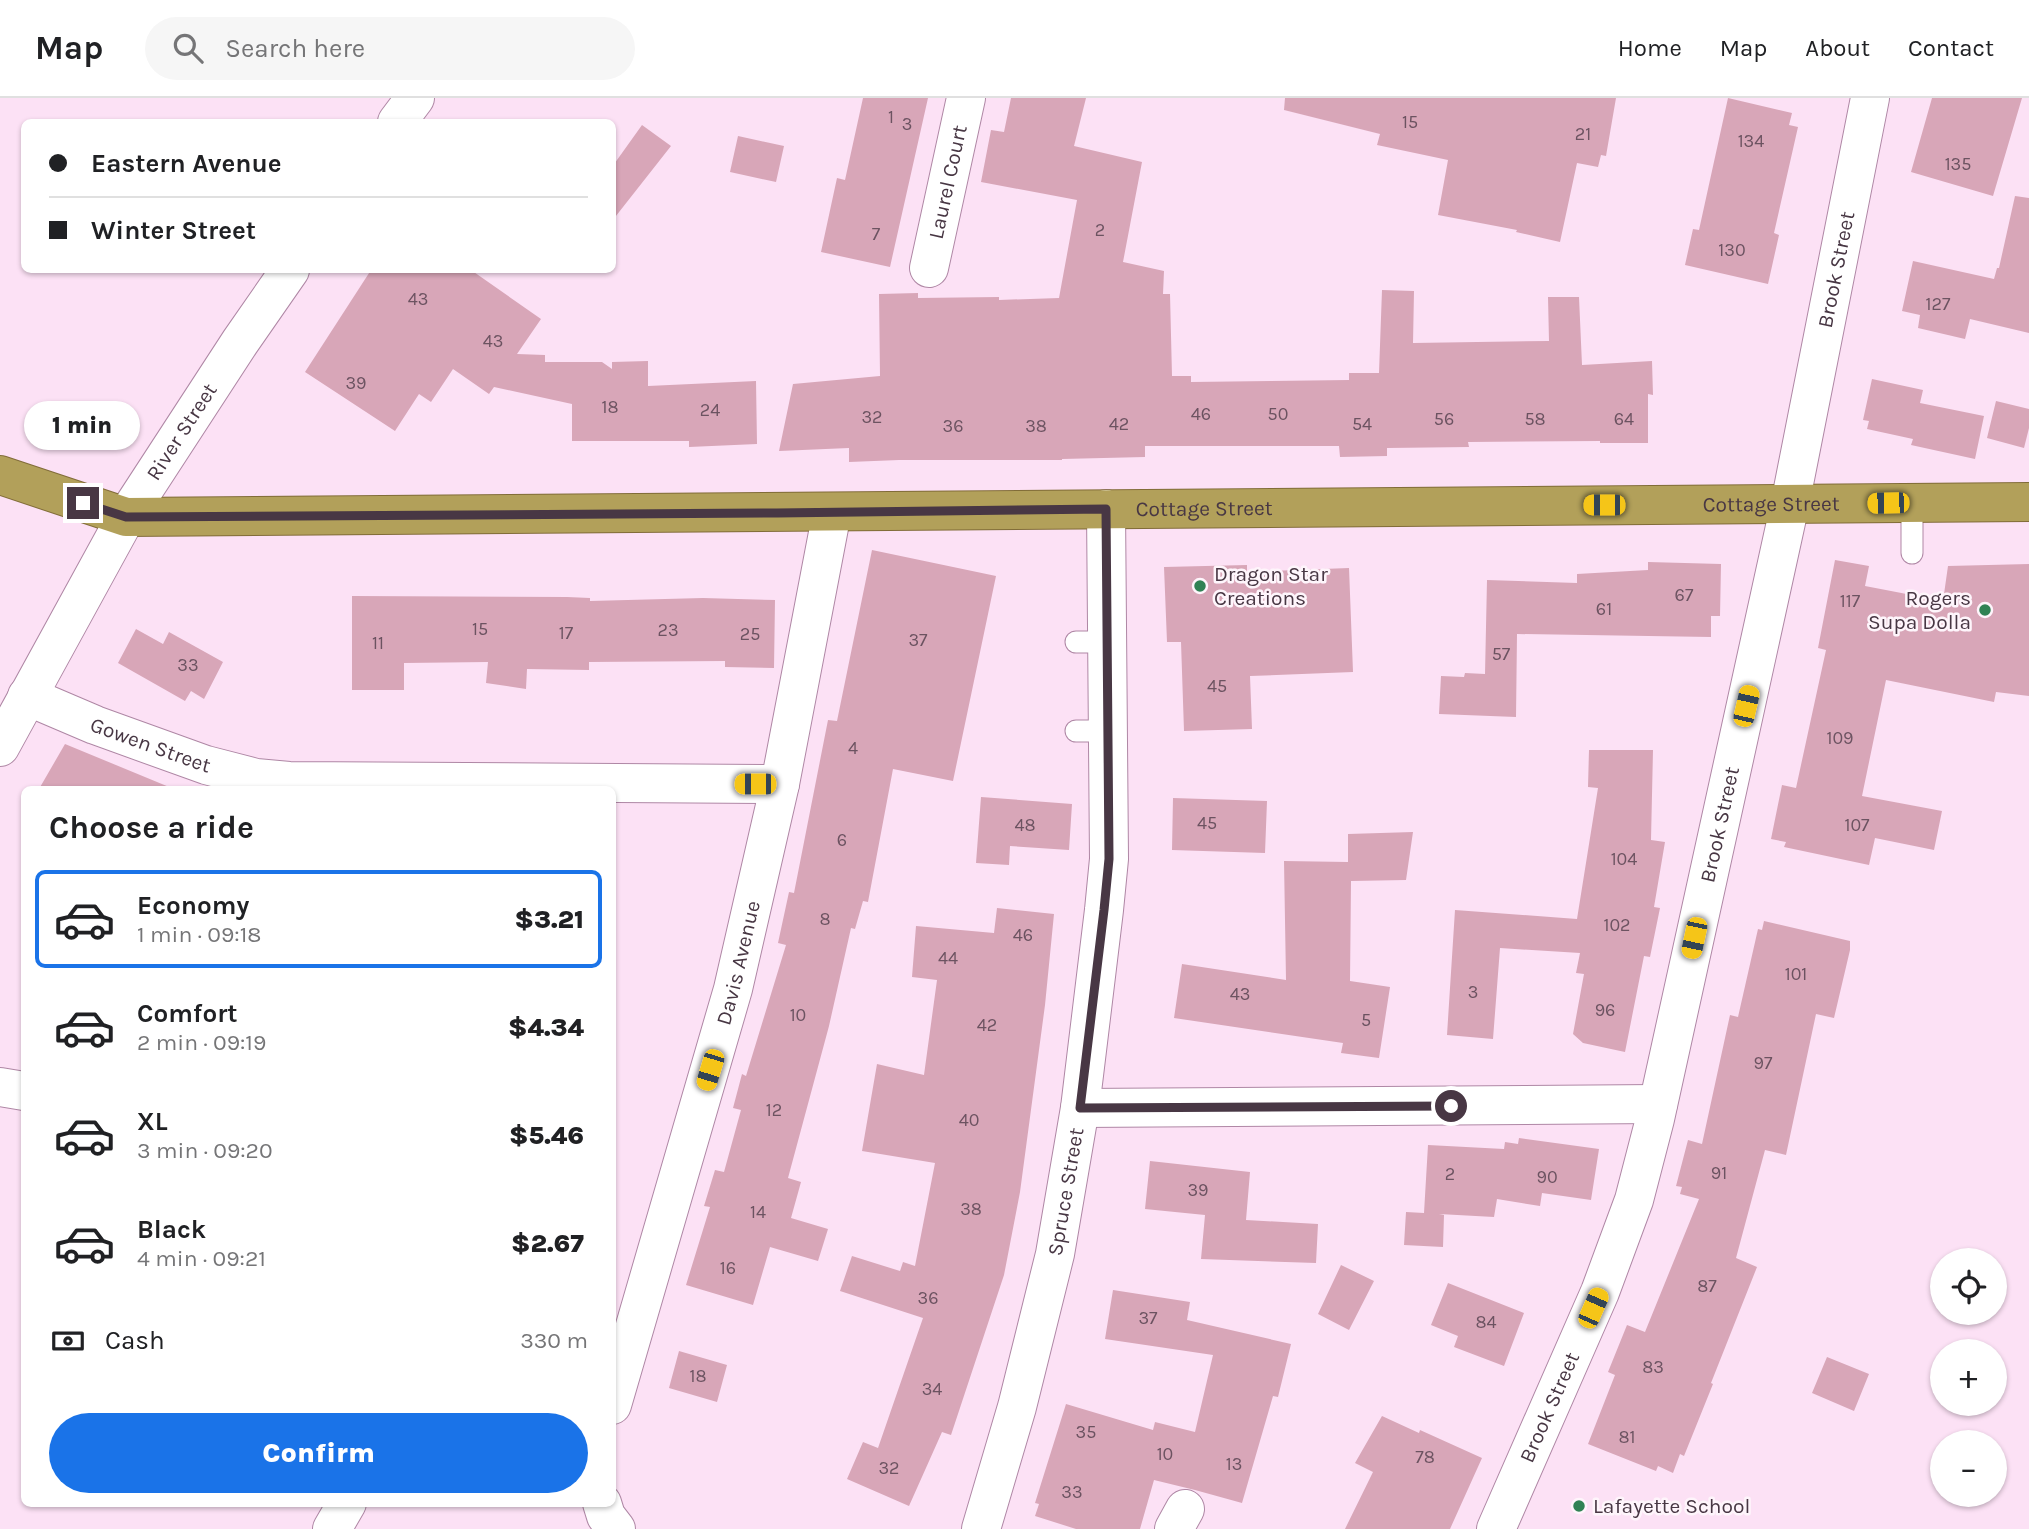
<!DOCTYPE html>
<meta charset="utf-8">
<style>
body{margin:0;font-family:Karla,sans-serif;background:#f6f6f6;color:#202124;height:100vh;display:flex;flex-direction:column;font-size:26px;white-space:nowrap}
*{box-sizing:border-box;margin:0}
p{font-size:23px;color:#757577}
.icon{flex:none;width:38px;height:38px;fill:none;stroke:currentColor;stroke-width:2;stroke-linecap:round;stroke-linejoin:round}
.map{position:relative;flex:1;overflow:hidden}
.panel{position:absolute;left:21px;top:688px;width:595px;height:721px;display:flex;flex-direction:column;background:#fff;border-radius:10px;box-shadow:0 2px 5px #0004}
.panel>*{flex:none}
.banner{position:absolute;left:21px;top:21px;width:595px;height:154px;border-radius:10px;box-shadow:0 2px 5px #0004;display:grid;align-content:center;height:154px;padding:0 28px;background:#fff}
.tools{position:absolute;left:1930px;top:1150px;display:grid;gap:14px}
.tools a{display:grid;place-items:center;width:77px;height:77px;border-radius:50%;background:#fff;box-shadow:0 2px 5px #0004;font-size:35px}
.end{position:absolute;width:32px;height:32px;margin:-16px;border:9px solid #483744;background:#fff;box-shadow:0 0 0 4px #fff}
.from{border-radius:50%}
.bubble{position:absolute;height:49px;border-radius:24px;background:#fff;box-shadow:0 2px 5px #0004;font-size:23px;font-weight:800;line-height:49px;text-align:center}
.car{position:absolute;width:21px;height:42px;margin:-21px -10px;border-radius:9px;box-shadow:0 0 5px 2px #0007;background:linear-gradient(#f5c518 24%,#345 0 40%,#f5c518 0 76%,#345 0 86%,#f5c518 0)}
.banner b{display:flex;align-items:center;gap:24px;height:66px;font-size:26px}
.banner b+b{border-top:2px solid #e0e0e0}
.banner i{width:18px;height:18px;background:#202124}
ul{padding:0;list-style:none}
li{display:flex;align-items:center;gap:21px;height:98px;margin:0 14px 10px;padding:0 14px;border:4px solid transparent;border-radius:10px}
li div{flex:1}
li b{display:block;font-size:26px}
li em{font-style:normal;font-weight:800}
li.on{border-color:#1a73e8}
li>.icon{width:63px;height:63px;stroke-width:1.5}
h2{padding:0 28px;font-size:32px;line-height:84px}
.pay{display:flex;align-items:center;gap:18px;height:77px;padding:0 28px;font-size:26px}
.pay p{margin-inline-start:auto}
.primary-button{display:flex;gap:14px;margin-top:auto;padding:14px 28px}
.primary-button a{flex:1;height:80px;border-radius:42px;background:#1a73e8;color:#fff;font-size:28px;font-weight:800;line-height:80px;text-align:center}
header{display:flex;align-items:center;gap:42px;box-sizing:border-box;height:98px;padding:0 35px;background:#fff;border-bottom:2px solid #e0e0e0}
header strong{font-size:33px}
nav{display:flex;gap:38px;margin-inline-start:auto;font-size:24px}
.search{width:490px;height:63px;background:#f6f6f6;display:flex;align-items:center;gap:18px;box-sizing:border-box;padding:0 24px;border-radius:38px;color:#757577;font-size:26px}
.map>svg:first-child{display:block}
.building{fill:#d8a6b8}
.lines{fill:none;stroke-linecap:round;stroke-linejoin:round}
.service-casing{stroke:#af87a5;stroke-width:23}
.minor-casing{stroke:#af87a5;stroke-width:40}
.tertiary-casing{stroke:#af87a5;stroke-width:40}
.trunk-casing{stroke:#816c38;stroke-width:40}
.service{stroke:#fff;stroke-width:21}
.minor{stroke:#fff;stroke-width:38}
.tertiary{stroke:#fff;stroke-width:38}
.trunk{stroke:#b2a05a;stroke-width:38}
.route{stroke:#483744;stroke-width:9}
.poi-dot{fill:#308254;stroke:#fef5fb;stroke-width:2.5}
.labels{text-anchor:middle;dominant-baseline:central;stroke-width:5;stroke-linejoin:round;paint-order:stroke}
.number-label{font-size:18px;fill:#6c5361}
.street-label{font-size:21px;fill:#483744;stroke:#fef5fb}
.poi-label{font-size:21px;fill:#483744;stroke:#fef5fb;text-anchor:start}
</style>
<header>
<strong>Map</strong>
<div class="search"><svg class="icon" aria-label="search" viewBox="0 0 24 24"><circle cx="10" cy="10" r="6"/><path d="M15 15l6 6"/></svg>Search here</div>
<nav><a>Home</a><a>Map</a><a>About</a><a>Contact</a></nav>
</header>
<div class="map">
<svg width="2029" height="1431" viewBox="0 0 2029 1431">
<rect width="100%" height="100%" fill="#fce1f5"/>
<path class="building" d="M863 0H928L890 169 821 154 837 80 845 82Z
M1011 0H1086L1074 48 1142 64 1123 164 1164 173 1163 196H1170L1172 278H1191V284L1271 283 1349 282V275H1379L1382 192 1414 193 1413 245 1549 243 1548 199H1579L1582 267 1652 263 1653 297 1648 296V345H1600V343L1468 344 1469 349 1387 350V358L1340 359 1339 348H1145V359L1062 361V362H899L849 364V350L779 353 793 286 880 278 879 196 918 195V200L999 199V202L1059 200 1077 102 981 84 991 32 1004 34Z
M1285 0H1616L1606 58 1601 57 1598 69 1577 65 1560 144 1516 134 1517 132 1438 117 1448 62 1377 47 1380 36 1284 12Z
M1728 0 1792 15 1789 27 1798 29 1774 135 1779 137 1768 186 1685 167 1693 131 1699 132Z
M1932 0H2022L1993 98 1911 74Z
M642 27 671 48 612 123V69Z
M738 38 784 48 776 84 730 74Z
M2015 98 2029 100V235L1970 221 1965 241 1918 230 1920 217 1902 213 1913 163 1994 181 1997 170H1999Z
M371 172H471L541 221 517 256 545 257V264H602L612 271V264L648 263V288L756 283 757 346 689 349V343H572V306L494 289 489 296 453 271 431 304 419 296 395 333 305 274Z
M1872 281 1923 292 1920 305 1984 318 1975 361 1911 347 1913 341 1867 331 1869 323 1863 322Z
M1996 303 2029 311V330L2024 350 1987 340Z
M872 452 996 478 953 683 893 671 868 804 863 803 855 831 851 830 829 928 788 1080 801 1084 791 1120 828 1131 818 1163 770 1149 753 1207 686 1187 710 1109 704 1108 715 1072 724 1074 741 1012 733 1010 742 976 746 978 786 847 778 845 789 794 794 795 828 622 837 623Z
M1835 462 1869 468 1865 488 1943 503 1948 468 2029 466V598L1996 594 1994 604 1886 582 1862 698 1942 713 1934 752 1875 740 1869 767 1784 749 1786 744 1771 741 1782 687 1796 690 1826 552 1818 550Z
M1648 464 1721 466 1720 518H1711V539L1517 536 1516 619 1439 616 1441 578 1464 579 1465 575 1485 576 1487 482 1577 485V476L1648 472Z
M1247 467V474L1349 470 1353 574 1250 578 1252 631 1184 633 1181 544H1167L1164 469Z
M352 498 567 499 590 500V503L703 500 775 502 774 570 725 569V563L589 564V572L527 571 526 591 486 585 488 564 404 565V592H352Z
M136 531 163 546 169 534 223 564 204 601 191 593 185 603 118 565Z
M65 646 174 691H39Z
M1589 652H1653L1651 742 1665 744 1654 809 1660 810 1650 859 1644 858 1625 954 1583 945 1573 936 1584 876 1576 875 1580 855 1500 850 1493 941 1447 937 1455 812 1577 821 1598 690 1588 689Z
M981 699 1072 706 1069 752 1010 748 1009 767 976 765Z
M1173 700 1267 703 1265 755 1172 752Z
M1413 734 1406 782 1351 783 1350 883 1390 889 1379 960 1341 955 1343 945 1174 920 1182 866 1286 882 1284 763 1348 764V736Z
M997 810 1054 816 1045 907 1020 1094 1004 1177 951 1337 942 1334 909 1408 847 1381 863 1344 878 1350 923 1220 840 1193 852 1158 900 1173 903 1164 915 1168 935 1065 862 1053 877 966 924 977 937 882 912 879 916 828 994 835Z
M1764 823 1850 843V852L1834 920 1816 916 1786 1057 1765 1052 1736 1160 1757 1169 1711 1285 1713 1286 1684 1358 1680 1356 1673 1375 1658 1368 1656 1373 1588 1346 1615 1277 1608 1274 1627 1227 1645 1234 1699 1101 1680 1096 1682 1089 1676 1088 1688 1042 1702 1046 1730 917 1738 919 1758 831 1762 832Z
M1519 1040 1599 1051 1591 1102 1542 1095 1540 1108 1497 1101 1494 1119 1439 1116 1444 1117 1443 1149 1404 1147 1406 1114 1424 1115 1428 1047 1504 1051 1505 1044 1518 1046Z
M1150 1063 1250 1074 1246 1122 1318 1126 1316 1165 1201 1161 1205 1117 1145 1111Z
M1341 1167 1374 1183 1349 1232 1318 1216Z
M1448 1185 1524 1215 1504 1268 1454 1249 1458 1238 1431 1227Z
M1113 1192 1190 1204 1187 1222 1291 1246 1278 1299 1273 1298 1242 1405 1195 1392 1154 1382 1140 1431H1076L1035 1418 1039 1406 1035 1405 1066 1306 1153 1332 1155 1324 1195 1334 1213 1257 1105 1241Z
M679 1253 727 1267 717 1304 669 1290Z
M1827 1259 1869 1276 1854 1313 1812 1295Z
M1382 1318 1419 1335 1420 1332 1482 1360 1450 1431H1345L1373 1374 1355 1365Z"/>
<g class="lines">
<g class="service-casing">
<path id="service" d="M1912 455V405
M1076 544H1107
M1076 633H1107"/>
</g>
<g class="minor-casing">
<g id="minor">
<path id="s1" d="M929 170 966 0"/>
<path id="s2" d="M27 598 95 627 206 667 256 680 289 683 780 686"/>
<path d="M0 989 24 993"/>
<path d="M1080 1010 1658 1006"/>
<path id="s3" d="M612 1307 733 891 780 686 832 414"/>
<path d="M602 1405 606 1418 616 1431"/>
<path d="M332 1431 347 1405"/>
<path id="s4" d="M981 1431 1017 1309 1055 1156 1080 1010 1104 812 1109 761 1106 411"/>
<path d="M1174 1431 1185 1411"/>
<path id="s5" d="M1496 1431 1600 1194 1634 1102 1655 1021 1790 406 1870 0"/>
</g>
</g>
<g class="tertiary-casing">
<g id="tertiary">
<path d="M397 24 415 0"/>
<path id="s6" d="M0 649 126 419 240 244 290 172"/>
</g>
</g>
<g class="trunk-casing">
<g id="trunk">
<path id="s7" d="M0 377 126 419 2029 404"/>
</g>
</g>
<use href="#service" class="service"/>
<use href="#minor" class="minor"/>
<use href="#tertiary" class="tertiary"/>
<use href="#trunk" class="trunk"/>
</g>
<g class="lines">
<path class="route" d="M83 405 126 419 777 415 1106 411 1109 761 1104 812 1080 1010 1451 1008"/>
</g>
<g class="poi-dot">
<circle cx="1200" cy="488" r="7"/>
<circle cx="1985" cy="512" r="7"/>
<circle cx="1579" cy="1408" r="7"/>
</g>
<g class="labels">
<g class="number-label">
<text x="891" y="19">1</text>
<text x="1410" y="24">15</text>
<text x="907" y="26">3</text>
<text x="1583" y="36">21</text>
<text x="1751" y="43">134</text>
<text x="1958" y="66">135</text>
<text x="1100" y="132">2</text>
<text x="876" y="136">7</text>
<text x="1732" y="152">130</text>
<text x="418" y="201">43</text>
<text x="1938" y="206">127</text>
<text x="493" y="243">43</text>
<text x="356" y="285">39</text>
<text x="610" y="309">18</text>
<text x="710" y="312">24</text>
<text x="1201" y="316">46</text>
<text x="1278" y="316">50</text>
<text x="872" y="319">32</text>
<text x="1444" y="321">56</text>
<text x="1535" y="321">58</text>
<text x="1624" y="321">64</text>
<text x="1119" y="326">42</text>
<text x="1362" y="326">54</text>
<text x="953" y="328">36</text>
<text x="1036" y="328">38</text>
<text x="1684" y="497">67</text>
<text x="1850" y="503">117</text>
<text x="1604" y="511">61</text>
<text x="480" y="531">15</text>
<text x="668" y="532">23</text>
<text x="566" y="535">17</text>
<text x="750" y="536">25</text>
<text x="918" y="542">37</text>
<text x="378" y="545">11</text>
<text x="1501" y="556">57</text>
<text x="188" y="567">33</text>
<text x="1217" y="588">45</text>
<text x="1840" y="640">109</text>
<text x="853" y="650">4</text>
<text x="1207" y="725">45</text>
<text x="1025" y="727">48</text>
<text x="1857" y="727">107</text>
<text x="842" y="742">6</text>
<text x="1624" y="761">104</text>
<text x="825" y="821">8</text>
<text x="1617" y="827">102</text>
<text x="1023" y="837">46</text>
<text x="948" y="860">44</text>
<text x="1796" y="876">101</text>
<text x="1473" y="894">3</text>
<text x="1240" y="896">43</text>
<text x="1605" y="912">96</text>
<text x="798" y="917">10</text>
<text x="1366" y="922">5</text>
<text x="987" y="927">42</text>
<text x="1763" y="965">97</text>
<text x="774" y="1012">12</text>
<text x="969" y="1022">40</text>
<text x="1719" y="1075">91</text>
<text x="1450" y="1076">2</text>
<text x="1547" y="1079">90</text>
<text x="1198" y="1092">39</text>
<text x="971" y="1111">38</text>
<text x="758" y="1114">14</text>
<text x="728" y="1170">16</text>
<text x="1707" y="1188">87</text>
<text x="928" y="1200">36</text>
<text x="1148" y="1220">37</text>
<text x="1486" y="1224">84</text>
<text x="1653" y="1269">83</text>
<text x="698" y="1278">18</text>
<text x="932" y="1291">34</text>
<text x="1086" y="1334">35</text>
<text x="1627" y="1339">81</text>
<text x="1165" y="1356">10</text>
<text x="1425" y="1359">78</text>
<text x="1234" y="1366">13</text>
<text x="889" y="1370">32</text>
<text x="1072" y="1394">33</text>
</g>
<g class="street-label">
<text stroke="none"><textPath href="#s1" startOffset="88">Laurel Court</textPath></text>
<text stroke="none"><textPath href="#s5" startOffset="1309">Brook Street</textPath></text>
<text stroke="none"><textPath href="#s6" startOffset="364">River Street</textPath></text>
<text stroke="none"><textPath href="#s7" startOffset="1778">Cottage Street</textPath></text>
<text stroke="none"><textPath href="#s7" startOffset="1211">Cottage Street</textPath></text>
<text stroke="none"><textPath href="#s2" startOffset="133">Gowen Street</textPath></text>
<text stroke="none"><textPath href="#s5" startOffset="742">Brook Street</textPath></text>
<text stroke="none"><textPath href="#s3" startOffset="460">Davis Avenue</textPath></text>
<text stroke="none"><textPath href="#s4" startOffset="348">Spruce Street</textPath></text>
<text stroke="none"><textPath href="#s5" startOffset="133">Brook Street</textPath></text>
</g>
<g class="poi-label">
<text x="1214" y="476">Dragon Star<tspan x="1214" dy="24">Creations</tspan></text>
<text x="1971" y="500" text-anchor="end">Rogers<tspan x="1971" dy="24">Supa Dolla</tspan></text>
<text x="1593" y="1408">Lafayette School</text>
</g>
</g>
</svg>
<div class="tools">
<a><svg class="icon" aria-label="locate" viewBox="0 0 24 24"><circle cx="12" cy="12" r="6"/><path d="M12 2v4M12 18v4M2 12h4M18 12h4"/></svg></a>
<a>+</a>
<a>−</a>
</div>
<i class="end from" style="left:1451px;top:1008px"></i>
<i class="end" style="left:83px;top:405px"></i>
<div class="bubble" style="left:24px;top:303px;width:116px">1 min</div>
<i class="car" style="left:1888px;top:405px;rotate:269deg"></i>
<i class="car" style="left:1604px;top:407px;rotate:270deg"></i>
<i class="car" style="left:1746px;top:608px;rotate:13deg"></i>
<i class="car" style="left:755px;top:686px;rotate:270deg"></i>
<i class="car" style="left:1694px;top:840px;rotate:192deg"></i>
<i class="car" style="left:710px;top:972px;rotate:197deg"></i>
<i class="car" style="left:1593px;top:1210px;rotate:24deg"></i>
<div class="banner">
<b><i class="from"></i>Eastern Avenue</b>
<b><i></i>Winter Street</b>
</div>
<section class="panel">
<h2>Choose a ride</h2>
<ul>
<li class="on"><svg class="icon" aria-label="car" viewBox="0 0 24 24"><path d="M5 17H2v-5l4-1 3-4h7l3 4 3 1v5h-3M9 17h6M6 11h13"/><circle cx="7" cy="17" r="2"/><circle cx="17" cy="17" r="2"/></svg><div><b>Economy</b><p>1 min · 09:18</p></div><em>$3.21</em></li>
<li><svg class="icon" aria-label="car" viewBox="0 0 24 24"><path d="M5 17H2v-5l4-1 3-4h7l3 4 3 1v5h-3M9 17h6M6 11h13"/><circle cx="7" cy="17" r="2"/><circle cx="17" cy="17" r="2"/></svg><div><b>Comfort</b><p>2 min · 09:19</p></div><em>$4.34</em></li>
<li><svg class="icon" aria-label="car" viewBox="0 0 24 24"><path d="M5 17H2v-5l4-1 3-4h7l3 4 3 1v5h-3M9 17h6M6 11h13"/><circle cx="7" cy="17" r="2"/><circle cx="17" cy="17" r="2"/></svg><div><b>XL</b><p>3 min · 09:20</p></div><em>$5.46</em></li>
<li><svg class="icon" aria-label="car" viewBox="0 0 24 24"><path d="M5 17H2v-5l4-1 3-4h7l3 4 3 1v5h-3M9 17h6M6 11h13"/><circle cx="7" cy="17" r="2"/><circle cx="17" cy="17" r="2"/></svg><div><b>Black</b><p>4 min · 09:21</p></div><em>$2.67</em></li>
</ul>
<div class="pay"><svg class="icon" aria-label="cash" viewBox="0 0 24 24"><path d="M3 7h18v10H3z"/><circle cx="12" cy="12" r="2"/></svg>Cash<p>330 m</p></div>
<div class="primary-button"><a>Confirm</a></div>
</section>
</div>
